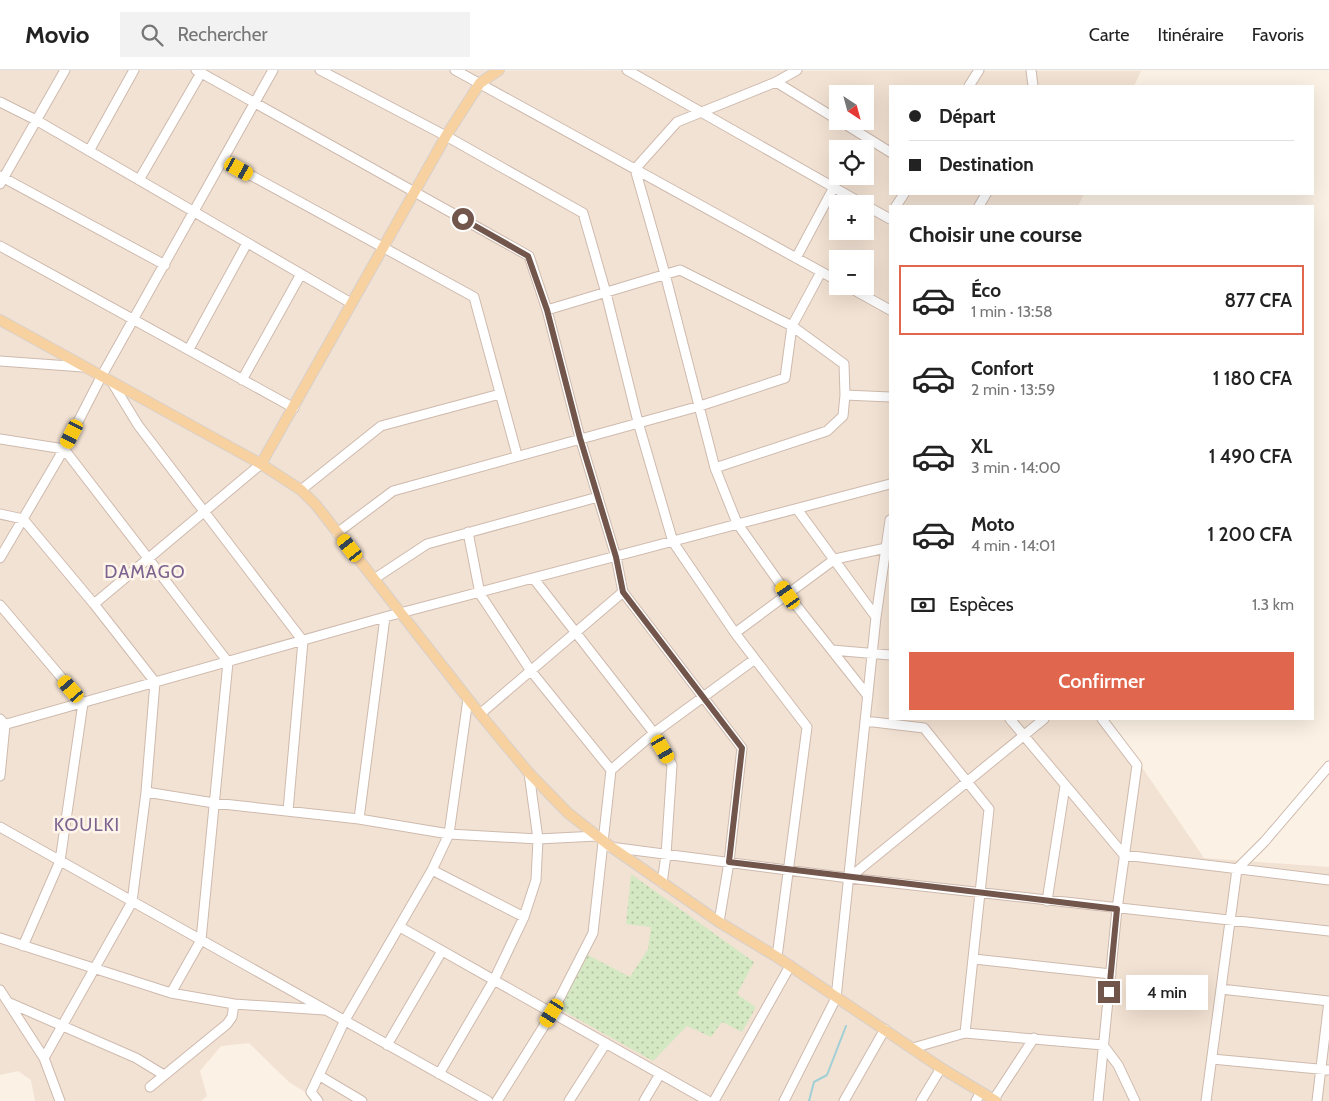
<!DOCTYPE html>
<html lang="fr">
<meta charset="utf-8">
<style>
body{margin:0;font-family:Cabin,sans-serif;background:#f2f2f2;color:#222;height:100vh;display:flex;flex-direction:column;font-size:19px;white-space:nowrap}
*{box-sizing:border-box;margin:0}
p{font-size:16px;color:#767676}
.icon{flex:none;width:28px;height:28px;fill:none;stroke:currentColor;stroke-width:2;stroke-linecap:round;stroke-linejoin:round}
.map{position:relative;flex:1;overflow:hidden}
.side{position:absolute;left:889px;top:135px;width:425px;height:515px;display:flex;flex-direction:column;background:#fff;border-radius:0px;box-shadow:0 5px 20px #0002}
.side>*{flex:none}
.guide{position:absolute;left:889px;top:15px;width:425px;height:110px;border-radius:0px;box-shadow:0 5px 20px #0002;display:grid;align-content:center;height:110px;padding:0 20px;background:#fff}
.needle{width:32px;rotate:144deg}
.buttons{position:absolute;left:829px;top:15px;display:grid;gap:10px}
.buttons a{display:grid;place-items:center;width:45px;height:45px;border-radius:0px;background:#fff;box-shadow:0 5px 20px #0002;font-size:25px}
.end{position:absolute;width:22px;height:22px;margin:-11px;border:6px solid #72564b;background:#fff;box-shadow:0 0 0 2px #fff}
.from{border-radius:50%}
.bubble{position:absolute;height:35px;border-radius:0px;background:#fff;box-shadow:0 5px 20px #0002;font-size:16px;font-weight:600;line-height:35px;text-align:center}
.car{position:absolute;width:15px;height:30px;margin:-15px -8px;border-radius:6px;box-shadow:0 0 4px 1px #0007;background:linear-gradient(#f5c518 24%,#345 0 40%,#f5c518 0 76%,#345 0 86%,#f5c518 0)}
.guide b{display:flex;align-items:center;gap:18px;height:48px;font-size:19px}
.guide b+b{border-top:1px solid #e0e0e0}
.guide i{width:12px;height:12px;background:#222}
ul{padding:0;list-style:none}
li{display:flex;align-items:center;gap:15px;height:70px;margin:0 10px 8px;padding:0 10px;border:2px solid transparent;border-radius:0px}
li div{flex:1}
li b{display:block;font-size:19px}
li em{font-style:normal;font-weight:600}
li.current{border-color:#e0664e}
li>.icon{width:45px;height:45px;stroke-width:1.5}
h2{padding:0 20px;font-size:22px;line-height:60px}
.pay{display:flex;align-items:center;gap:12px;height:55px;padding:0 20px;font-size:19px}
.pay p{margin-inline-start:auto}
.button{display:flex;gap:10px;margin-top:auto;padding:10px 20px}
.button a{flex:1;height:58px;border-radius:0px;background:#e0664e;color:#fff;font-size:20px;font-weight:600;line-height:58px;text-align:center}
header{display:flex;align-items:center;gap:30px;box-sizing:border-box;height:70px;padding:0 25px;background:#fff;border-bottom:1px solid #e0e0e0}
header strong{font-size:24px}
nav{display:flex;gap:28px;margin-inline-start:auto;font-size:18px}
.search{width:350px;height:45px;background:#f2f2f2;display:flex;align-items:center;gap:12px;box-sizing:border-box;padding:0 18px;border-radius:0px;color:#767676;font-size:19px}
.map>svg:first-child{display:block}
.residential{fill:#f2e2d3;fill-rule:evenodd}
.garden{fill:url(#garden-dots)}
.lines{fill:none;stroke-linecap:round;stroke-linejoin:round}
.stream{stroke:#a0d0d5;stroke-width:2}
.minor-casing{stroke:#cebaae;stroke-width:11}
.major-casing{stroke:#d8d0cd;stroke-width:12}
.minor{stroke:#fff;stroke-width:9}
.major{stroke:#f7d19f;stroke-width:10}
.route{stroke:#72564b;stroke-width:6}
.labels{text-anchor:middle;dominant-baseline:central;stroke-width:5;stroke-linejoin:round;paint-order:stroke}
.quarter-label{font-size:18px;letter-spacing:1px;fill:#7d638f;stroke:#fef5ea}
</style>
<header>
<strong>Movio</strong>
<div class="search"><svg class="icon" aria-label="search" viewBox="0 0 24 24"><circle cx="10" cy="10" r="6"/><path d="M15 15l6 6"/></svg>Rechercher</div>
<nav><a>Carte</a><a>Itinéraire</a><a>Favoris</a></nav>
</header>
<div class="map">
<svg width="1329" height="1031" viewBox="0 0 1329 1031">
<defs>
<pattern id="garden-dots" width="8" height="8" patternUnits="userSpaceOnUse" patternTransform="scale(1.25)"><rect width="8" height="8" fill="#d4e8c3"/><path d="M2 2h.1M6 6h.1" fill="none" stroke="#b0bfa0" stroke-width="1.8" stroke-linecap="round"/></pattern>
</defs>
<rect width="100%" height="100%" fill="#fbf1e4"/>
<path class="residential" d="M0 0 1141 1 1134 16H890V124H1084L1078 136H890V649H1109L1204 788 1329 797V1031H310L305 1022 289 1012 249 973 221 976 200 1001 207 1026 201 1031H35L31 1010 18 1001 0 1005ZM838 24H865V51H838ZM838 79H865V106H838ZM838 134H865V161H838ZM838 189H865V216H838Z"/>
<path class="garden" d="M631 804 754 892 737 924 756 937 742 962 722 952 711 967 687 956 653 991 560 939 586 884 630 907 648 879 651 857 626 854Z"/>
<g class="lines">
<path class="stream" d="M809 1031 814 1012 827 1005 846 956"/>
<g class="minor-casing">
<path id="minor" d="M196 0 529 186 547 240 580 368 616 487 623 522 742 678 729 792 719 852
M320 0 446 66 583 143 606 223 638 352 673 472 735 563 807 657 777 887
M455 0 838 211
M627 0 863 134
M797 0 776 12 677 52 635 99 665 204 715 398 737 453 788 525 868 626
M1031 0 1033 16
M776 12 838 50
M969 16 979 0
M0 32 36 50 351 233
M840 51 890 82
M89 81 134 0
M223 90 474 227 517 385
M0 106 165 195
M139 110 201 3
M0 114 65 0
M865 135 890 149
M896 136 904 124
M979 136 986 124
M0 176 294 338
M796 188 834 117
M847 216 890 240
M547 240 680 200 792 256 844 294 845 325 843 346 827 361 715 398
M189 279 247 173
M0 291 83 297
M242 310 301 204
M113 314 138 355 303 571 288 741
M845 325 890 327
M0 369 64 379 228 592 201 870 171 923
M301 420 381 356 500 324
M797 439 876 547
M0 444 23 449 94 534 155 612 146 722 132 832 44 988
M468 462 480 524 531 601 611 700 593 863 552 943 497 1031
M337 463 393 421 700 336 785 308 792 256 821 202
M0 488 64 379 101 307 273 0
M374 509 427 474 598 427
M534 509 654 663 672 695 666 785 662 813
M94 534 261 394
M0 535 83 633 60 791 23 876
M735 563 835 489 886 478
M832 580 890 585
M480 644 623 522
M0 649 5 655 0 706
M1010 649 1124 785 1329 810
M865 651 924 658 989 739 965 963
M0 656 385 547 890 414
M611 700 654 663 755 589
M146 722 214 733 359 749 449 764 538 769 597 766
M359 749 385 547
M0 757 488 1031
M610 777 849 808 1329 861
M432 800 524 847
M849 808 1044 649
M1047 831 1065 716
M400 857 708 1031
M0 868 171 923 234 934 324 940
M974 889 1111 904
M1221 919 1329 931
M0 920 44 988 60 1031
M10 933 136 988 164 1005
M387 975 442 881
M913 978 965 963 1103 975 1118 995 1135 1031
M1212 989 1329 1000
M439 1004 494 910 524 847 536 810 538 769 529 703
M320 1006 362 1031
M150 1017 227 954 232 947 234 934
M994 1029 1034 968
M318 1031 311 1022 345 950 432 800 449 764 468 629
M569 1031 606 973
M644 1031 660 1004
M714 1031 790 896
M784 1031 836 928 876 547 890 450
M844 1031 885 959
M921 1031 941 998
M976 1031 981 1022
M1098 1031 1117 839 1137 695 1102 649
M1206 1031 1237 799 1265 771 1329 696
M1317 1031 1329 931"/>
</g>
<g class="major-casing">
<path id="major" d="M0 250 261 394 301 420 316 435 480 644 529 703 568 743 610 776 719 852 777 887 941 998 996 1031
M261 394 446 66 480 13 499 0"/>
</g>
<use href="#minor" class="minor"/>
<use href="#major" class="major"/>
</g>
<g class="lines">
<path class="route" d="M463 149 528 186 547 240 580 368 616 487 623 522 742 678 729 792 1117 839 1109 922"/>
</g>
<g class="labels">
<g class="quarter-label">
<text x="145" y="502">DAMAGO</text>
<text x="87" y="755">KOULKI</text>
</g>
</g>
</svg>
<div class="buttons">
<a><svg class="needle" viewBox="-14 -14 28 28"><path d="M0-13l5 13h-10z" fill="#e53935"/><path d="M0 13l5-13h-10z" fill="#767676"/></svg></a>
<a><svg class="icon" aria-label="locate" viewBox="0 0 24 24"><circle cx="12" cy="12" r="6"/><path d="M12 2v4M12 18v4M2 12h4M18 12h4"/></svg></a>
<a>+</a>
<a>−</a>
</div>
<i class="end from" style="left:463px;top:149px"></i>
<i class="end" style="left:1109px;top:922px"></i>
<div class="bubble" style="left:1126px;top:905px;width:82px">4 min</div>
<i class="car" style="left:239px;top:99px;rotate:119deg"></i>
<i class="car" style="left:72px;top:364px;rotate:207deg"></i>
<i class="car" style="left:350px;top:478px;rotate:322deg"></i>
<i class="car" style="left:788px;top:525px;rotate:325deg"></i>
<i class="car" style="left:71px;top:619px;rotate:319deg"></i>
<i class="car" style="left:663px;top:679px;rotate:150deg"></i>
<i class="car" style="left:552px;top:943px;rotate:212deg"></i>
<div class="guide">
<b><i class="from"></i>Départ</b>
<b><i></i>Destination</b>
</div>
<section class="side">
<h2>Choisir une course</h2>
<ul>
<li class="current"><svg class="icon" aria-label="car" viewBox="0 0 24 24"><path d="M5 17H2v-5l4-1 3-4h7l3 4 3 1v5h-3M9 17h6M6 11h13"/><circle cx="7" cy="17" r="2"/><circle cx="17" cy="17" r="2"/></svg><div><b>Éco</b><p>1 min · 13:58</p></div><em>877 CFA</em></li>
<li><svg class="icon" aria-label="car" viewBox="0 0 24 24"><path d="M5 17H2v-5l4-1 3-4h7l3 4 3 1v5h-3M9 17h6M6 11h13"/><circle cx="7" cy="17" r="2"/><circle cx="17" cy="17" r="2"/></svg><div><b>Confort</b><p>2 min · 13:59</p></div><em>1 180 CFA</em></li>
<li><svg class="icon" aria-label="car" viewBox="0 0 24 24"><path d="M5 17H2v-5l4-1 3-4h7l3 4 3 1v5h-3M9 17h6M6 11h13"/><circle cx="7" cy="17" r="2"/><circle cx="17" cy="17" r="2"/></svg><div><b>XL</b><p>3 min · 14:00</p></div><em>1 490 CFA</em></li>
<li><svg class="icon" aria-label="car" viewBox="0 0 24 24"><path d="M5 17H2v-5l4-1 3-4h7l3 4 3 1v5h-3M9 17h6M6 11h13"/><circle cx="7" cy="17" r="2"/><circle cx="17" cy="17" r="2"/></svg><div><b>Moto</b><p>4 min · 14:01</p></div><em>1 200 CFA</em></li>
</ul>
<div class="pay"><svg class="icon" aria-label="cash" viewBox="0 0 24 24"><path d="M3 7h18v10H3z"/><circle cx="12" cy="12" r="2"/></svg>Espèces<p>1.3 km</p></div>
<div class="button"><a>Confirmer</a></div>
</section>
</div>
